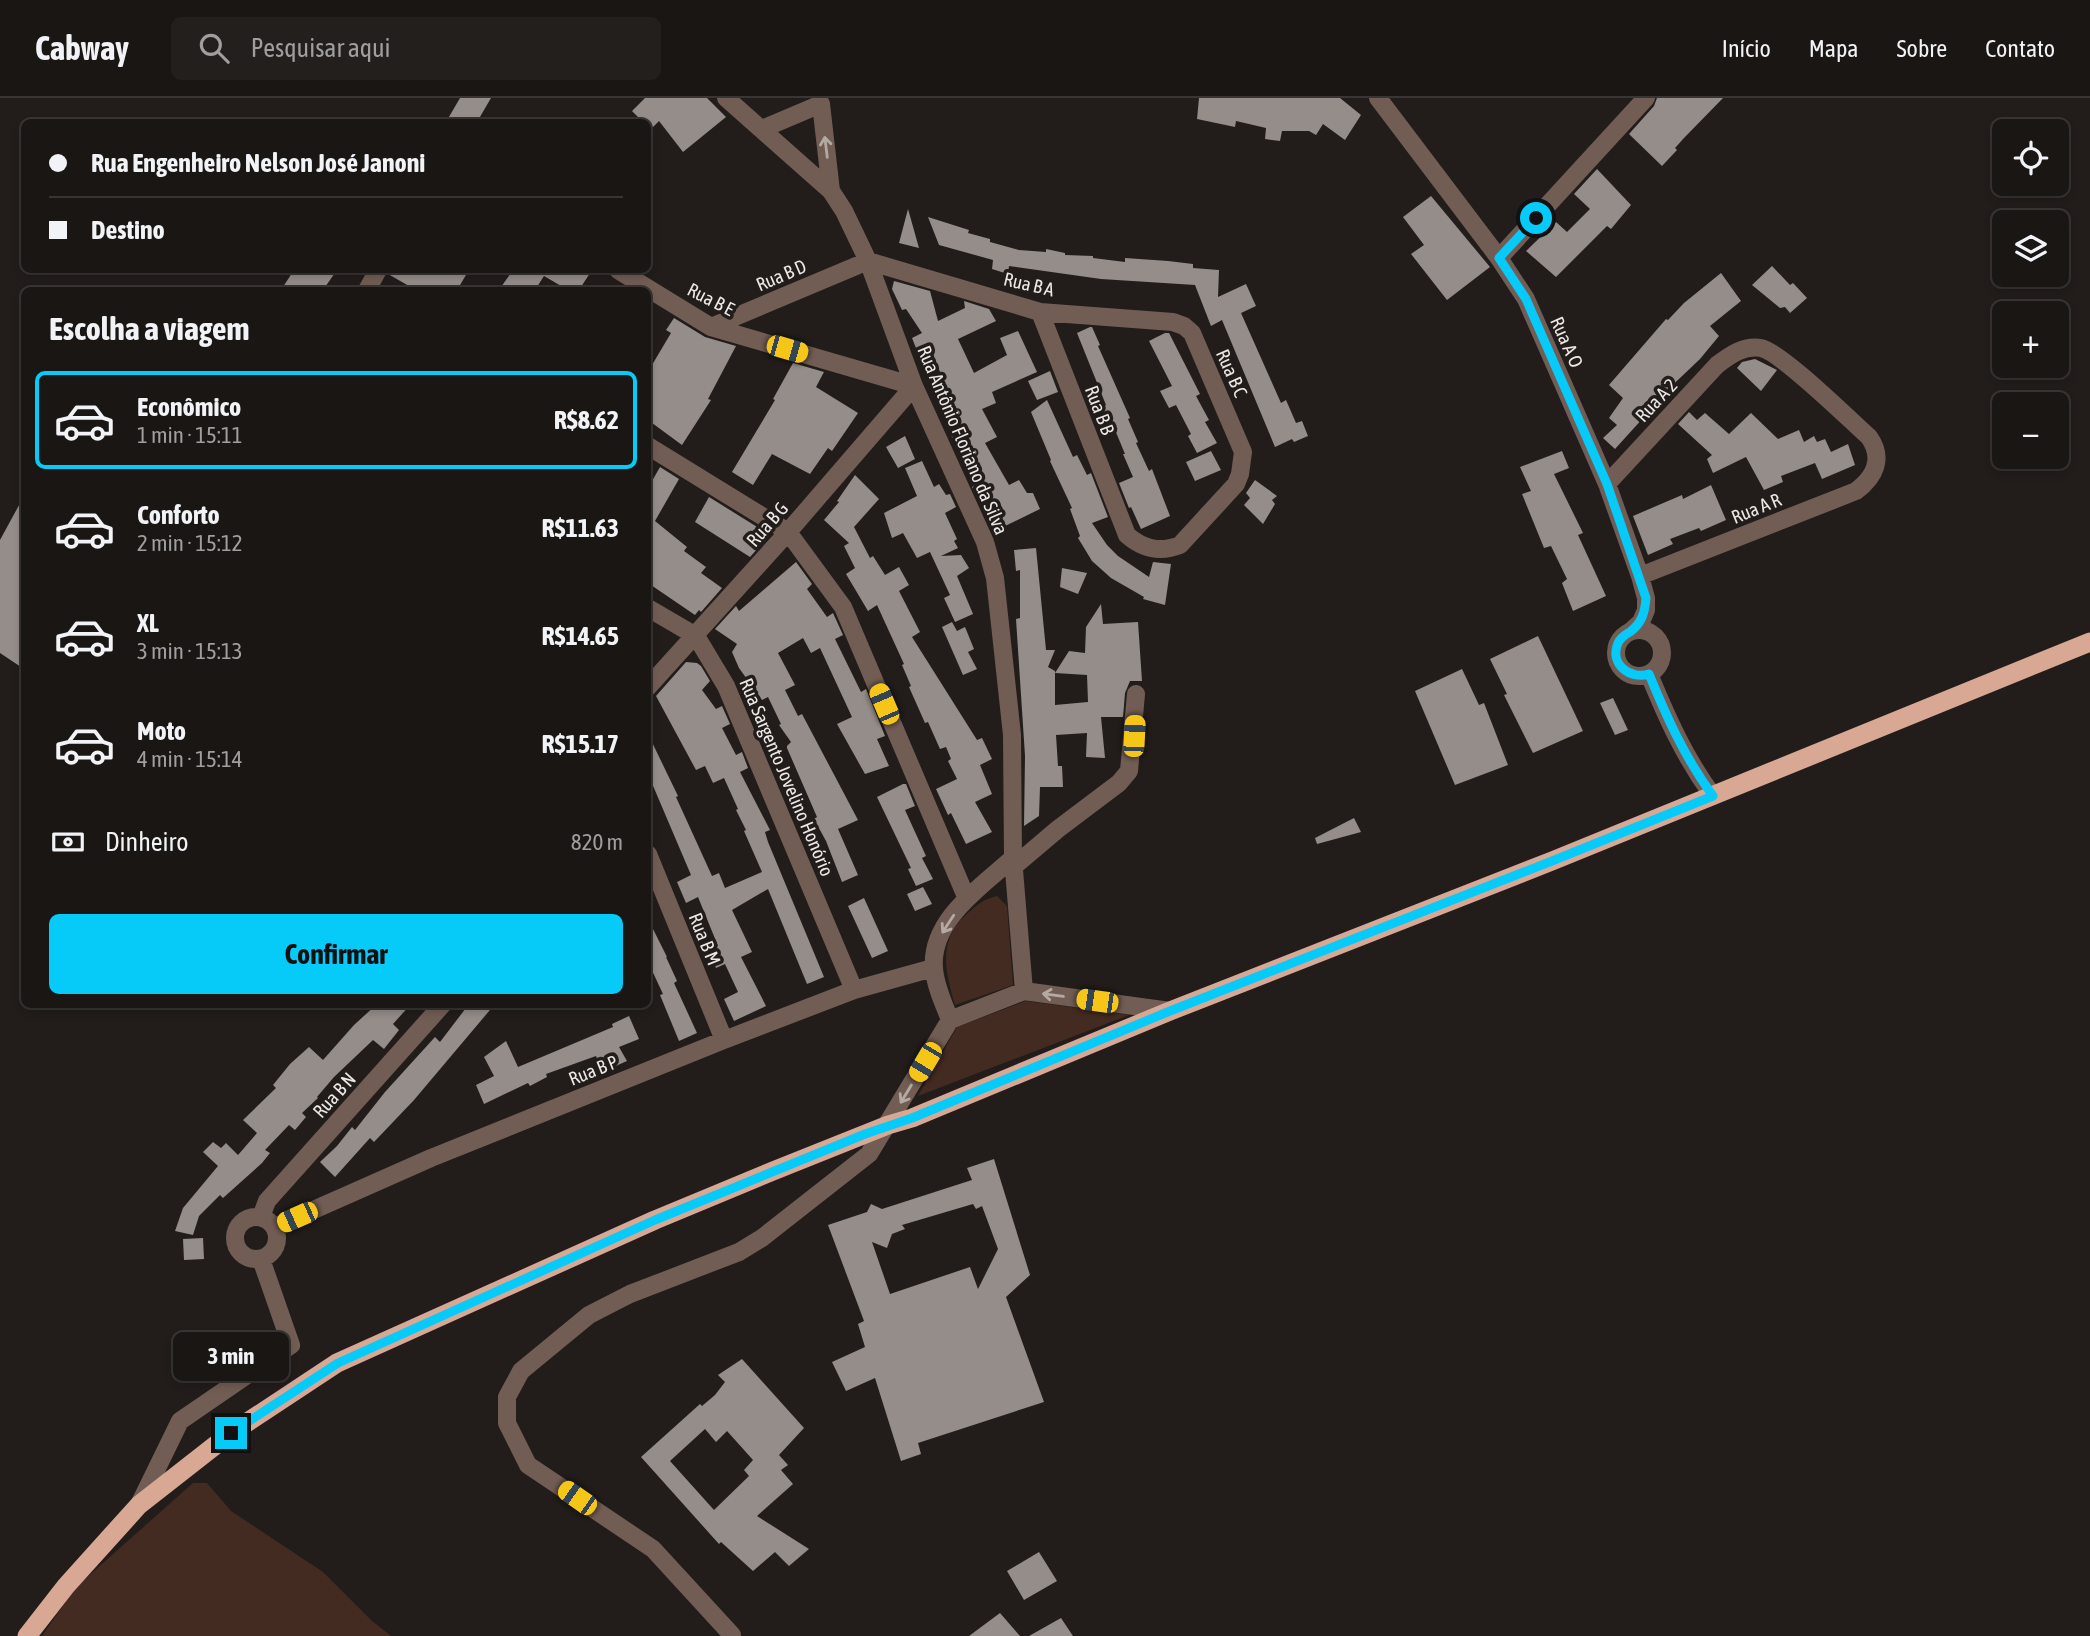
<!DOCTYPE html>
<html lang="pt">
<meta charset="utf-8">
<style>
body{margin:0;font-family:"Asap Condensed",sans-serif;background:#231f1d;color:#f1f3f6;height:100vh;display:flex;flex-direction:column;font-size:26px;white-space:nowrap}
*{box-sizing:border-box;margin:0}
p{font-size:23px;color:#9f9fa0}
.icon{flex:none;width:38px;height:38px;fill:none;stroke:currentColor;stroke-width:2;stroke-linecap:round;stroke-linejoin:round}
.map{position:relative;flex:1;overflow:hidden}
.side{position:absolute;left:21px;top:189px;width:630px;height:721px;display:flex;flex-direction:column;background:#1a1614;border-radius:10px;box-shadow:0 4px 10px #0003,0 0 0 2px #383534}
.side>*{flex:none}
.banner{position:absolute;left:21px;top:21px;width:630px;height:154px;border-radius:10px;box-shadow:0 4px 10px #0003,0 0 0 2px #383534;display:grid;align-content:center;height:154px;padding:0 28px;background:#1a1614}
.fabs{position:absolute;left:1992px;top:21px;display:grid;gap:14px}
.fabs a{display:grid;place-items:center;width:77px;height:77px;border-radius:10px;background:#1a1614;box-shadow:0 4px 10px #0003,0 0 0 2px #383534;font-size:35px}
.end{position:absolute;width:32px;height:32px;margin:-16px;border:9px solid #06cbf9;background:#111;box-shadow:0 0 0 4px #111}
.from{border-radius:50%}
.bubble{position:absolute;height:49px;border-radius:10px;background:#1a1614;box-shadow:0 4px 10px #0003,0 0 0 2px #383534;font-size:23px;font-weight:700;line-height:49px;text-align:center}
.car{position:absolute;width:21px;height:42px;margin:-21px -10px;border-radius:9px;box-shadow:0 0 5px 2px #0007;background:linear-gradient(#f5c518 24%,#345 0 40%,#f5c518 0 76%,#345 0 86%,#f5c518 0)}
.banner b{display:flex;align-items:center;gap:24px;height:66px;font-size:26px}
.banner b+b{border-top:2px solid #383534}
.banner i{width:18px;height:18px;background:#f1f3f6}
ul{padding:0;list-style:none}
li{display:flex;align-items:center;gap:21px;height:98px;margin:0 14px 10px;padding:0 14px;border:4px solid transparent;border-radius:10px}
li div{flex:1}
li b{display:block;font-size:26px}
li em{font-style:normal;font-weight:700}
li.selected{border-color:#06cbf9}
li>.icon{width:63px;height:63px;stroke-width:1.5}
h2{padding:0 28px;font-size:32px;line-height:84px}
.pay{display:flex;align-items:center;gap:18px;height:77px;padding:0 28px;font-size:26px}
.pay p{margin-inline-start:auto}
.primary-button{display:flex;gap:14px;margin-top:auto;padding:14px 28px}
.primary-button a{flex:1;height:80px;border-radius:10px;background:#06cbf9;color:#111;font-size:28px;font-weight:700;line-height:80px;text-align:center}
header{display:flex;align-items:center;gap:42px;box-sizing:border-box;height:98px;padding:0 35px;background:#1a1614;border-bottom:2px solid #383534}
header strong{font-size:33px}
nav{display:flex;gap:38px;margin-inline-start:auto;font-size:24px}
.search{width:490px;height:63px;background:#231f1d;display:flex;align-items:center;gap:18px;box-sizing:border-box;padding:0 24px;border-radius:10px;color:#9f9fa0;font-size:26px}
.map>svg:first-child{display:block}
.green{fill:#442b21}
.building{fill:#948d8a;fill-rule:evenodd}
.lines{fill:none;stroke-linecap:round;stroke-linejoin:round}
.minor{stroke:#725d54;stroke-width:18}
.trunk{stroke:#d8a895;stroke-width:19}
.oneway{stroke:#b5a9a4}
.route{stroke:#06cbf9;stroke-width:9}
.labels{text-anchor:middle;dominant-baseline:central;stroke-width:7;stroke-linejoin:round;paint-order:stroke}
.street-label{font-size:19px;fill:#ece8e6;stroke:#221d1b}
</style>
<header>
<strong>Cabway</strong>
<div class="search"><svg class="icon" aria-label="search" viewBox="0 0 24 24"><circle cx="10" cy="10" r="6"/><path d="M15 15l6 6"/></svg>Pesquisar aqui</div>
<nav><a>Início</a><a>Mapa</a><a>Sobre</a><a>Contato</a></nav>
</header>
<div class="map">
<svg width="2090" height="1538" viewBox="0 0 2090 1538">
<rect width="100%" height="100%" fill="#221d1b"/>
<path class="green" d="M997 798 1007 808 1013 887 955 907C945 873 937 841 968 815 978 806 984 801 997 798Z
M1026 903 1129 917 918 998 957 929Z
M193 1385H207L231 1413 323 1474 372 1523 391 1538H42L76 1489Z"/>
<path class="building" d="M460 0H491L477 24H446Z
M645 0H707L726 19 683 54 659 23 650 32 648 24H643L632 13Z
M1199 0H1340L1361 17 1345 42 1323 26 1316 37 1309 33H1282L1280 43 1265 41 1266 30 1236 23 1235 29 1197 21Z
M1657 0H1723L1684 40 1675 50 1677 52 1662 68 1629 36 1654 8Z
M1597 71 1631 107 1611 131 1607 128 1556 179 1526 153 1556 124 1567 134 1590 111 1574 96Z
M1431 98 1490 169 1447 202 1411 156 1424 147 1403 119Z
M908 111 919 150 899 145Z
M928 119 969 132 968 135 990 141V144L1019 152 1046 154V151L1065 155V157L1093 158V160L1125 164V160L1168 163 1193 166V170L1219 172 1218 199 1246 186 1256 208 1241 215 1281 305 1286 302 1296 325 1302 323 1308 338 1294 344 1292 341 1275 349 1222 222 1211 228 1195 187 1101 181 1009 168 1008 176 992 171 993 162 939 147Z
M1772 168 1790 187 1793 185 1807 200 1790 215 1785 209 1780 210 1752 187Z
M294 172H337L323 192H281Z
M389 172H469L457 192H416L388 176Z
M513 172H592L579 192H568L544 178 535 192H499Z
M1721 175 1741 203 1710 228 1719 238 1700 261 1660 299 1664 302 1647 322 1644 319 1615 351 1603 340 1617 327 1609 320 1623 300 1609 287 1666 221 1668 222 1684 205Z
M894 183 930 193 938 223 965 210 964 203 989 211 996 223 958 241 974 275 1007 257 1000 240 1018 233 1037 274 992 294 996 305 982 311 997 339 985 345 1009 387 1019 382 1027 395H1033L1040 411 1003 429 992 410 985 414 972 389 974 388 973 385 984 381 969 354 961 358 949 333 960 324 951 305 953 304 929 248 918 255 912 240 922 235 906 211 902 212 892 191Z
M674 220 705 239 736 248 708 301 711 302 682 347 648 322V264L652 267 671 235 666 232Z
M1090 229H1092L1100 247 1098 248 1130 320 1128 321 1138 344 1136 345 1149 373 1152 371 1170 418 1141 431 1131 409 1129 410 1119 385 1133 379 1123 356H1125L1113 327 1102 331 1093 312 1106 307 1077 235Z
M1165 235H1169L1200 296 1196 298 1209 322 1205 324 1217 345 1197 355 1188 338 1191 336 1176 307 1169 310 1160 293 1172 288 1149 243Z
M1755 261 1777 272 1761 293 1737 270 1742 264Z
M793 265 824 274 816 289 858 315 832 353 828 350 810 376 772 356 753 387 732 374 775 302 773 301Z
M1050 273 1058 294 1037 302 1028 283Z
M1047 302 1073 359 1077 357 1087 377 1091 375 1108 419 1092 425 1107 447 1118 458 1149 479 1153 464 1171 466 1165 507 1143 501 1144 499 1111 480 1092 463 1078 440 1080 438 1070 411 1072 410 1050 363 1051 362 1031 314Z
M1689 314 1697 322 1705 315 1729 336 1751 315 1778 341 1799 332 1804 344 1814 338 1817 344 1825 341 1831 354 1848 346 1855 367 1822 381 1815 365 1781 378 1783 384 1764 392 1746 359 1713 375 1707 361 1712 357 1678 326Z
M905 338 915 361 898 370 886 349Z
M1211 353 1221 372 1195 383 1186 364Z
M1562 353 1569 370 1554 376 1583 435 1578 437 1606 498 1573 513 1562 485 1567 481 1551 448 1544 450 1522 396 1531 393 1520 369Z
M922 363 934 389 939 386 946 397 950 396 956 409 945 415 957 441 954 443 958 450 941 458 961 457 969 470 957 478 973 516 955 524 944 500 950 497 930 454 917 460 903 435 892 440 884 415 917 398 905 370Z
M660 369 679 381 655 423 687 449 684 453 706 469 701 475 722 490 701 514 699 512 695 517 648 485V390Z
M855 377 879 401 854 429 870 460 873 458 885 477 899 469 909 487 899 493 920 534 912 539 977 642 982 640 992 661 980 667 992 696 975 704 992 734 966 746 951 715 948 717 936 691 957 681 948 663 951 661 946 649 940 651 928 624 925 625 909 589 911 588 902 567 904 566 877 507 868 513 846 476 855 470 844 448 849 445 824 422 839 404 837 403Z
M1255 382 1277 398 1272 402 1275 406 1263 426 1244 407 1250 400 1246 395Z
M1711 387 1726 422 1701 433 1699 430 1670 441 1673 446 1648 457 1633 418 1682 397 1683 401Z
M24 398V571L0 555V442Z
M709 399 770 437 750 459 695 424Z
M1036 450 1046 552H1055L1048 569 1055 573V607L1088 604 1087 577 1055 575 1069 553 1085 555 1086 529 1101 506 1103 526 1138 524 1142 583H1130L1125 595 1123 619H1101L1105 660 1086 659 1087 635 1056 637 1058 668H1062L1063 689H1040L1039 718 1024 728 1025 658 1016 521 1020 520V472L1016 473 1014 452Z
M796 464 812 486 807 491 827 519 833 515 843 537 835 541 861 594 866 591 885 638 877 641 889 668 865 676 837 626 852 619 820 550 811 555 803 540 778 555 795 587 785 592 798 618 802 616 858 722 838 731 858 777 842 784 826 743 814 721 817 719 787 650V648L791 644 779 627 781 626 768 599 762 602 739 570 732 554 737 546 715 531 736 508 739 513Z
M1062 470 1087 475 1078 496 1060 489Z
M952 524 957 533 965 529 974 551 968 554 977 571 963 577 942 529Z
M1538 538 1583 633 1533 655 1504 597 1507 596 1490 561Z
M686 564 697 565 701 568 710 583 702 592 716 611 722 608 730 626 722 630 736 657 742 654 748 670 740 674 770 732 765 734 768 744 824 879 807 886 768 791 732 812 752 854 741 859 766 908 734 923 724 901 738 894 725 866 716 870 708 853 718 848 698 799 686 805 677 784 691 777 648 676V636L678 698 676 699 712 778 719 775 725 790 762 774 744 733 746 732 736 712 738 711 724 680 713 685 705 668 696 672 656 598Z
M1462 571 1479 607 1484 605 1508 667 1455 687 1415 593Z
M1613 600 1628 632 1615 637 1600 605Z
M903 686H906L915 708 905 712 926 758 922 760 933 781 916 788 908 771 911 770 877 699Z
M1354 720 1361 734 1317 746 1315 740Z
M923 789 932 806 915 813 907 796Z
M864 800 888 853 872 860 848 808Z
M648 821 667 859H666L677 883 674 885 697 935 679 943 660 897 663 896 648 864Z
M377 906H411L393 926 399 932 384 951 373 942 334 979 317 999 318 1000 302 1015 306 1019 295 1032 289 1027 265 1052 270 1055 262 1065 223 1100 220 1097 199 1118 193 1137 175 1133 183 1110 218 1068 203 1054 213 1044 221 1050 226 1045 238 1057 257 1035 243 1022 276 990 273 987 290 966 309 949 323 962 354 927Z
M469 906H495L414 1002 374 1044 370 1040 335 1079 320 1064 337 1048 352 1029 355 1032 385 994 435 939 440 944Z
M629 918 639 941 619 949 627 963 602 974 596 958 546 976 547 979 530 988 528 985 484 1006 476 987 494 978 484 959 506 943 518 969 613 929 612 926Z
M994 1061 1030 1177 1006 1199 1044 1304 918 1345 921 1356 901 1363 875 1280 846 1293 832 1264 865 1249 858 1226 864 1223 828 1127 867 1114 871 1106 882 1111 972 1082 967 1070ZM973 1106 976 1111 982 1108 998 1151 978 1191 970 1169 890 1196 872 1144 887 1150 892 1136 905 1131 902 1127Z
M203 1140 204 1161 184 1162 183 1141Z
M742 1261 804 1330 779 1357 788 1367 781 1372 793 1386 757 1418 809 1451 789 1468 775 1454 753 1473 721 1444 719 1446 641 1359 700 1306 702 1308 715 1297 725 1284 718 1277ZM705 1331 716 1344 727 1333 753 1362 744 1372 749 1378 714 1412 670 1363Z
M1039 1454 1057 1483 1024 1502 1007 1473Z
M1000 1515 1020 1538H969Z
M1061 1520 1073 1538H1029Z"/>
<g class="lines">
<path class="minor" d="M726 0 831 93 844 113 868 163 914 288 985 444 995 480 1012 637 1013 760 1024 893
M1378 0 1499 160 1526 201 1607 386 1640 478 1646 500V512L1641 524 1631 533
M821 6 831 93
M762 31 821 6
M1499 160 1646 0
M618 172 711 229 914 288
M367 192 378 172
M711 229 868 163 1040 214 1173 224 1184 228 1192 235 1243 354 1240 376 1236 386 1180 447C1160 455 1143 451 1127 437L1040 214
M648 348 788 434 843 509 967 801
M1607 386 1717 267C1730 257 1744 247 1761 250 1781 254 1850 322 1869 339 1884 360 1875 379 1856 393L1640 478
M648 510 696 538 726 588 854 892
M1616 555a23 23 0 1 1 46 0a23 23 0 1 1-46 0Z
M1649 576C1667 620 1685 660 1713 698
M648 589 788 434 914 288
M648 756 724 942
M1013 769 1058 731 1119 685 1129 673 1136 596
M950 922C944 906 935 888 934 870 930 822 981 789 1013 760
M235 1140a21 21 0 1 1 42 0a21 21 0 1 1-42 0Z
M261 1119 267 1103 443 906
M275 1129 431 1060 724 942 854 892 933 870
M139 1407 180 1323 291 1247 261 1161
M732 1537 653 1451 528 1367 507 1325V1299L521 1273 589 1217 630 1196 739 1154 762 1140 869 1056 950 922 1024 893 1170 913"/>
<path class="trunk" d="M27 1538 66 1488 139 1407 231 1335 337 1265 655 1122 773 1073 888 1027 912 1020 1170 913 1552 763 2090 544"/>
</g>
<defs><path id="oneway-shaft" d="M-6 0H5M1.5-3L5.5 0L1.5 3" fill="none" stroke-width="1.6" stroke-linecap="round" stroke-linejoin="round" transform="scale(1.75)"/></defs>
<g class="oneway">
<use href="#oneway-shaft" transform="translate(826 49) rotate(-97)"/>
<use href="#oneway-shaft" transform="translate(948 826) rotate(123)"/>
<use href="#oneway-shaft" transform="translate(1053 897) rotate(-172)"/>
<use href="#oneway-shaft" transform="translate(906 996) rotate(121)"/>
</g>
<g class="lines">
<path class="route" d="M231 1335 338 1265 655 1122 865 1036 912 1020 1170 913 1552 763 1713 698C1685 660 1667 620 1649 576 1630 582 1609 566 1618 545 1621 539 1625 537 1630 534 1642 525 1645 514 1646 500L1607 386 1526 201 1499 160 1536 120"/>
</g>
<g class="labels">
<g class="street-label">
<text transform="translate(781 177) rotate(-23)">Rua B D</text>
<text transform="translate(1029 186) rotate(13)">Rua B A</text>
<text transform="translate(711 201) rotate(27)">Rua B E</text>
<text transform="translate(1567 244) rotate(66)">Rua A O</text>
<text transform="translate(1232 275) rotate(66)">Rua B C</text>
<text transform="translate(1656 302) rotate(-47)">Rua A 2</text>
<text transform="translate(1100 312) rotate(69)">Rua B B</text>
<text transform="translate(963 342) rotate(67)">Rua Antônio Floriano da Silva</text>
<text transform="translate(1756 410) rotate(-22)">Rua A R</text>
<text transform="translate(767 426) rotate(-49)">Rua B G</text>
<text transform="translate(787 679) rotate(67)">Rua Sargento Jovelino Honório</text>
<text transform="translate(705 841) rotate(68)">Rua B M</text>
<text transform="translate(593 972) rotate(-22)">Rua B P</text>
<text transform="translate(334 997) rotate(-48)">Rua B N</text>
</g>
</g>
</svg>
<div class="fabs">
<a><svg class="icon" aria-label="locate" viewBox="0 0 24 24"><circle cx="12" cy="12" r="6"/><path d="M12 2v4M12 18v4M2 12h4M18 12h4"/></svg></a>
<a><svg class="icon" aria-label="layers" viewBox="0 0 24 24"><path d="M12 4l9 5-9 5-9-5zM3 14l9 5 9-5"/></svg></a>
<a>+</a>
<a>−</a>
</div>
<i class="end from" style="left:1536px;top:120px"></i>
<i class="end" style="left:231px;top:1335px"></i>
<div class="bubble" style="left:173px;top:1234px;width:116px">3 min</div>
<i class="car" style="left:787px;top:251px;rotate:106deg"></i>
<i class="car" style="left:884px;top:606px;rotate:337deg"></i>
<i class="car" style="left:1134px;top:638px;rotate:3deg"></i>
<i class="car" style="left:1097px;top:903px;rotate:278deg"></i>
<i class="car" style="left:925px;top:964px;rotate:211deg"></i>
<i class="car" style="left:297px;top:1119px;rotate:246deg"></i>
<i class="car" style="left:577px;top:1400px;rotate:305deg"></i>
<div class="banner">
<b><i class="from"></i>Rua Engenheiro Nelson José Janoni</b>
<b><i></i>Destino</b>
</div>
<section class="side">
<h2>Escolha a viagem</h2>
<ul>
<li class="selected"><svg class="icon" aria-label="car" viewBox="0 0 24 24"><path d="M5 17H2v-5l4-1 3-4h7l3 4 3 1v5h-3M9 17h6M6 11h13"/><circle cx="7" cy="17" r="2"/><circle cx="17" cy="17" r="2"/></svg><div><b>Econômico</b><p>1 min · 15:11</p></div><em>R$8.62</em></li>
<li><svg class="icon" aria-label="car" viewBox="0 0 24 24"><path d="M5 17H2v-5l4-1 3-4h7l3 4 3 1v5h-3M9 17h6M6 11h13"/><circle cx="7" cy="17" r="2"/><circle cx="17" cy="17" r="2"/></svg><div><b>Conforto</b><p>2 min · 15:12</p></div><em>R$11.63</em></li>
<li><svg class="icon" aria-label="car" viewBox="0 0 24 24"><path d="M5 17H2v-5l4-1 3-4h7l3 4 3 1v5h-3M9 17h6M6 11h13"/><circle cx="7" cy="17" r="2"/><circle cx="17" cy="17" r="2"/></svg><div><b>XL</b><p>3 min · 15:13</p></div><em>R$14.65</em></li>
<li><svg class="icon" aria-label="car" viewBox="0 0 24 24"><path d="M5 17H2v-5l4-1 3-4h7l3 4 3 1v5h-3M9 17h6M6 11h13"/><circle cx="7" cy="17" r="2"/><circle cx="17" cy="17" r="2"/></svg><div><b>Moto</b><p>4 min · 15:14</p></div><em>R$15.17</em></li>
</ul>
<div class="pay"><svg class="icon" aria-label="cash" viewBox="0 0 24 24"><path d="M3 7h18v10H3z"/><circle cx="12" cy="12" r="2"/></svg>Dinheiro<p>820 m</p></div>
<div class="primary-button"><a>Confirmar</a></div>
</section>
</div>
